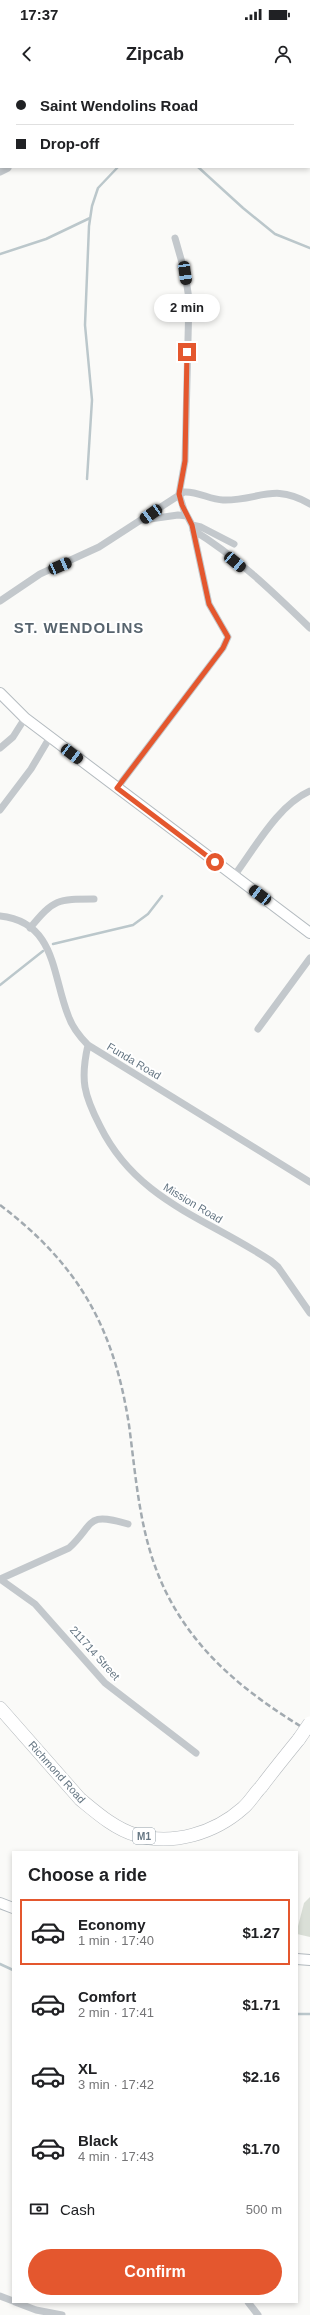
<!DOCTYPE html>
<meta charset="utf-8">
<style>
body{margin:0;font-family:Arial,sans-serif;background:#f6f6f6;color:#202124;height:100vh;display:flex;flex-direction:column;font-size:15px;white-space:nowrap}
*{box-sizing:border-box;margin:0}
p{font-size:13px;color:#757577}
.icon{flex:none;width:22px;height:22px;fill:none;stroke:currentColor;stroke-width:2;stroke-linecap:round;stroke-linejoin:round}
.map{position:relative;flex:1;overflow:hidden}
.panel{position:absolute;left:12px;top:1771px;width:286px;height:452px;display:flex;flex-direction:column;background:#fff;border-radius:0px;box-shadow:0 2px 6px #0003}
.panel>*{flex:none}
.top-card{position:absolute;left:0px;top:0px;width:310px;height:88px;box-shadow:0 2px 6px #0003;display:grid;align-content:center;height:88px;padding:0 16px;background:#fff}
.end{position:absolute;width:18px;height:18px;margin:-9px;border:5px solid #e4572e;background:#fff;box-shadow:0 0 0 2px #fff}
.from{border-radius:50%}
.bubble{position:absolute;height:28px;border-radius:14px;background:#fff;box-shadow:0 2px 6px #0003;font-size:13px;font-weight:600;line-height:28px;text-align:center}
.car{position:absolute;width:12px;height:24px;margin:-12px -6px;border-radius:5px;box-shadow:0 0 3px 1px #0007;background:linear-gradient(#222 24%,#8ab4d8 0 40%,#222 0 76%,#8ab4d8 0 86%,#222 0)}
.top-card b{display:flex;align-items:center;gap:14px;height:38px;font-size:15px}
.top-card b+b{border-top:1px solid #e0e0e0}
.top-card i{width:10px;height:10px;background:#202124}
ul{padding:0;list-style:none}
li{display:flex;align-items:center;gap:12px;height:66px;margin:0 8px 6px;padding:0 8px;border:2px solid transparent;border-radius:0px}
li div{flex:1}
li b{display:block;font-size:15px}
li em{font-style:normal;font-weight:600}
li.selected{border-color:#e4572e}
li>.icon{width:36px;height:36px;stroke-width:1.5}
h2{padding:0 16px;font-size:18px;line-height:48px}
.pay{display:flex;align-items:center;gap:10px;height:44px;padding:0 16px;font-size:15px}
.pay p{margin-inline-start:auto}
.primary-button{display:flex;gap:8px;margin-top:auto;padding:8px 16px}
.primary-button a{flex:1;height:46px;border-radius:24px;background:#e4572e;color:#fff;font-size:16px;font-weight:600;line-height:46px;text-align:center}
.status{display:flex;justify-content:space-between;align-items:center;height:28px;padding:0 20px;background:#fff;direction:ltr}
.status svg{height:11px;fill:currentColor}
header{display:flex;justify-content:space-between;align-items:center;height:52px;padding:0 16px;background:#fff;font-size:18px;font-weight:600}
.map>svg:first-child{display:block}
.green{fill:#dadfd7}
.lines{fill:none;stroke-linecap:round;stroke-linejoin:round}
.stream{stroke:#bbc7cb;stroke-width:2.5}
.secondary-casing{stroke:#b3babf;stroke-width:12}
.highway-casing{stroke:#b4b9bd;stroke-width:14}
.street{stroke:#c3c8cc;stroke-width:7}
.secondary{stroke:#fff;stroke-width:10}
.highway{stroke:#fff;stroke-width:13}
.rail{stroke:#a2aab0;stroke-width:2.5;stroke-dasharray:6 3;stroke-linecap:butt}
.highway-bridge-casing{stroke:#b4b9bd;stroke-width:14;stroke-linecap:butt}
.highway-bridge{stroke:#fff;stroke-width:13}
.route{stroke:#e4572e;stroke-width:5}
.labels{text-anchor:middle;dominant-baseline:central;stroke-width:4;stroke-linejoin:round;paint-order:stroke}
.shield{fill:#fff;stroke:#939fa8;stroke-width:1}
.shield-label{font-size:10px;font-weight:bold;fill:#657683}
.street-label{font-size:11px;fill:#657683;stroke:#fff}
.district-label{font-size:15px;font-weight:bold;letter-spacing:1px;fill:#57646e;stroke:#fff}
</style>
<div class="status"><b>17:37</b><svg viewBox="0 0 49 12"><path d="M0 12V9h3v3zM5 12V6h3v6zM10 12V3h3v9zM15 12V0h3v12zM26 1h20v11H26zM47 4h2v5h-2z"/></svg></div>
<header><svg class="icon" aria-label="back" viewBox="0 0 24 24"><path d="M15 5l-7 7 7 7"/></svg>Zipcab<svg class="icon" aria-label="person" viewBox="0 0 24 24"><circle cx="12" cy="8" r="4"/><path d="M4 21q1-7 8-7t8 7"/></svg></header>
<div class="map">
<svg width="310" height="2235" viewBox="0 0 310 2235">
<rect width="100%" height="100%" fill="#fafaf8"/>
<path class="green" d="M310 1817V1857L297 1854V1850L304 1823Z"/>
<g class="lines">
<path class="stream" d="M105 0 106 1
M238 1 239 0
M198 87 243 128 275 154 310 168
M0 174 46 159 90 138
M87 399 92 320 85 245 89 146 92 126 98 108 118 87
M53 864 133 845 148 834 162 816
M0 905 43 871
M0 1884 13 1890
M297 1934H310"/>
<g class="secondary-casing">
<path id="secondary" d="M0 613 25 638 310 853
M0 1823 13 1828
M297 1879 310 1880"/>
</g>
<g class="highway-casing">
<path id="highway" d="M0 1628 80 1719C97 1733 115 1749 136 1755 173 1766 215 1753 243 1728 250 1722 255 1713 261 1707 273 1691 286 1675 299 1659"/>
</g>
<path class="street" d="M0 92 8 88
M143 440 178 435 187 436
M192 445 201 447 234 464
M193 450C236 476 274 513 310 548
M0 521 40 494 99 467 184 412C198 411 210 420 223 420 259 421 273 402 310 424
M0 668 13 657 25 638
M117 708 223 568 228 557 209 524 192 445 184 430 179 414 185 381 189 219 185 193 175 158
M0 730 31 689 50 657
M234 796C255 768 278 725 310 711
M0 836C56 842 52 895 68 935 72 947 79 956 88 965L310 1102
M30 848C54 819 57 819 94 819
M258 949 310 878
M88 965C80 1000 84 1015 100 1046 137 1121 207 1138 271 1181L278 1187 310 1233
M0 1499 35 1524 105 1603 196 1673
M0 1499 69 1468C95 1444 85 1431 128 1444
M0 2216 13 2221
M15 2222 36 2230 62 2235
M248 2222 258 2235"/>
<use href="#secondary" class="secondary"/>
<use href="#highway" class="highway"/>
<path class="rail" d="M0 1125C79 1185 114 1248 129 1345 137 1405 140 1462 168 1516 200 1578 252 1617 310 1652"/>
<g class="highway-bridge-casing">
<path id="highway-bridge" d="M299 1659 310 1643"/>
</g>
<use href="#highway-bridge" class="highway-bridge"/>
</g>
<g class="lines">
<path class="route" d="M187 272 185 381 179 414 182 425 192 445 209 524 228 557 223 568 117 708 215 782"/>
</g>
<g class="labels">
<rect class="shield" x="133" y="1748" width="22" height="16" rx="3"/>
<g class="shield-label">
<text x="144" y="1756">M1</text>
</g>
<g class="street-label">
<text transform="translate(134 981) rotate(31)">Funda Road</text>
<text transform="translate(193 1123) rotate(31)">Mission Road</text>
<text transform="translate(95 1573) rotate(48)">211714 Street</text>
<text transform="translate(57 1692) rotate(48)">Richmond Road</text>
</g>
<g class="district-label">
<text x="79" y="547">ST. WENDOLINS</text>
</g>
</g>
</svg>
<i class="end from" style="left:215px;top:782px"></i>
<i class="end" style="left:187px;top:272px"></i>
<div class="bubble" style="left:154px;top:214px;width:66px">2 min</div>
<i class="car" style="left:185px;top:193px;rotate:172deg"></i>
<i class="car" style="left:151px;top:434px;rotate:235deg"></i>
<i class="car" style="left:235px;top:482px;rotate:130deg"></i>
<i class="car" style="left:60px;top:486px;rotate:67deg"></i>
<i class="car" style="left:72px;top:674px;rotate:127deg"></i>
<i class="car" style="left:260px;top:815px;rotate:307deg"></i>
<div class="top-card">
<b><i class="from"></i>Saint Wendolins Road</b>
<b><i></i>Drop-off</b>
</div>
<section class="panel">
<h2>Choose a ride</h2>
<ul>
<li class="selected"><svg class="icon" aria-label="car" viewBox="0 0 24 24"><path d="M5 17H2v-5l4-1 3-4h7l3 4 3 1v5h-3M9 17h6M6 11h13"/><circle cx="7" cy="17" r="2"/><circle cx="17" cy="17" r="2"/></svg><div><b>Economy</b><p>1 min · 17:40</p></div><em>$1.27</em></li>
<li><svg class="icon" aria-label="car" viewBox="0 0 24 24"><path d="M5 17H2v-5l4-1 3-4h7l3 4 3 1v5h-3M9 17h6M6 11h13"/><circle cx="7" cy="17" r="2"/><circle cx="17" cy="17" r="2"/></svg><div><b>Comfort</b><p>2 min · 17:41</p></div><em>$1.71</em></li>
<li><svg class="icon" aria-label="car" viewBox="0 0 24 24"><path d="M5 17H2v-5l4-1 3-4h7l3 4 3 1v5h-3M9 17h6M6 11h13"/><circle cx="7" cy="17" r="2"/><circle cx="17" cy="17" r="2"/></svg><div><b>XL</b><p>3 min · 17:42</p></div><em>$2.16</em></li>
<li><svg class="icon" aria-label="car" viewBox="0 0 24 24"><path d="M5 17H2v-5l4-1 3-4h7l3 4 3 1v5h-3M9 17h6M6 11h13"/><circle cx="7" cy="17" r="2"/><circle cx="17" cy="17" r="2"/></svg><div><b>Black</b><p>4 min · 17:43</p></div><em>$1.70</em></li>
</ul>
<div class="pay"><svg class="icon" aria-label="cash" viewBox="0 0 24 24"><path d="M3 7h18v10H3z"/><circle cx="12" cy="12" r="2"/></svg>Cash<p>500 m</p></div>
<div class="primary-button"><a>Confirm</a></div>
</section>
</div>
